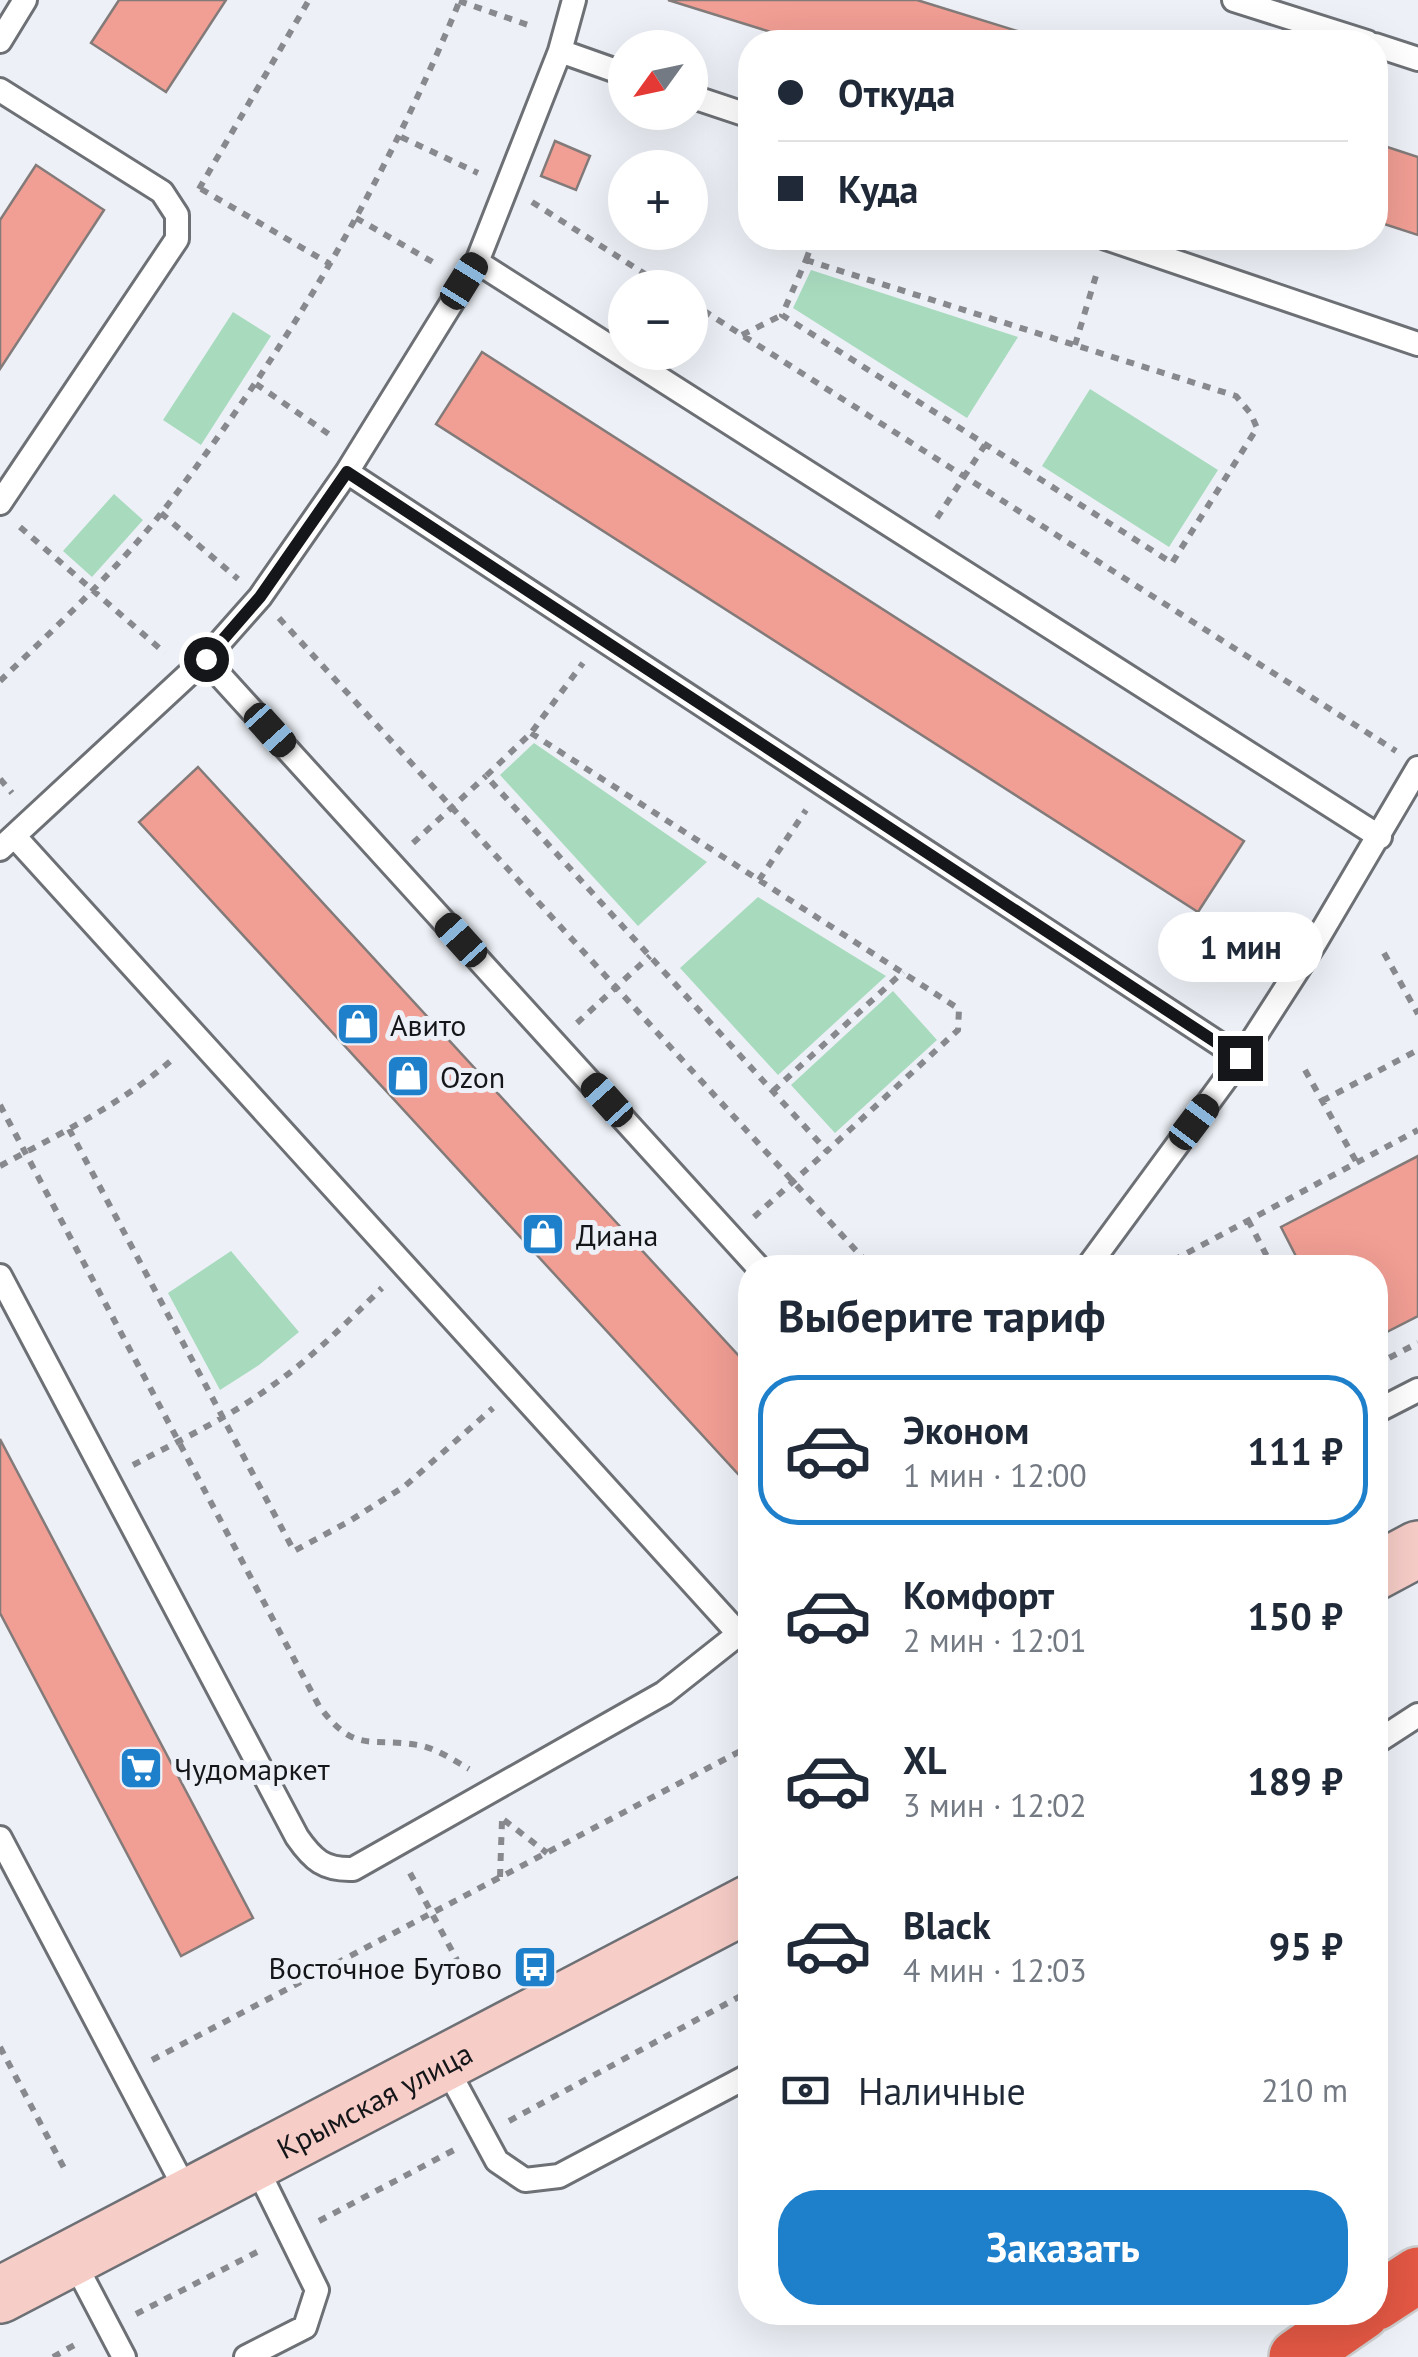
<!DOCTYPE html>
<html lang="ru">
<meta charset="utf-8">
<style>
body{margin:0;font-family:"PT Sans",sans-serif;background:#f2f2f3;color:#1f2937;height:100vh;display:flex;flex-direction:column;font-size:38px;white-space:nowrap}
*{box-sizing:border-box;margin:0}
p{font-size:32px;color:#747a83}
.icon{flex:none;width:55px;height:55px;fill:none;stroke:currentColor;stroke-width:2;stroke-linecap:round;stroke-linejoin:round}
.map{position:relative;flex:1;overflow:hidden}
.drawer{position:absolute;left:738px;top:1255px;width:650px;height:1070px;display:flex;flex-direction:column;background:#fff;border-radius:40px;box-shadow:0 10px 40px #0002}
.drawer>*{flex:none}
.hud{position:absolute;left:738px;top:30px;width:650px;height:220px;border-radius:40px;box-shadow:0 10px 40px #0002;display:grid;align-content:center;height:220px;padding:0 40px;background:#fff}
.needle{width:65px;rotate:237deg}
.fabs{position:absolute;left:608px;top:30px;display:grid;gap:20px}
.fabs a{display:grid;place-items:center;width:100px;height:100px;border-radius:50%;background:#fff;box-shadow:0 10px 40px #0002;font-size:50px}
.end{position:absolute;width:45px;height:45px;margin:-22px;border:12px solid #151619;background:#fff;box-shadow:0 0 0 5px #fff}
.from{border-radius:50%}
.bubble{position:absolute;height:70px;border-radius:35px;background:#fff;box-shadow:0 10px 40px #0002;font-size:32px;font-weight:700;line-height:70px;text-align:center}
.car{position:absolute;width:30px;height:60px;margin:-30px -15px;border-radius:12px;box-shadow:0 0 8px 2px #0007;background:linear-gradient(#222 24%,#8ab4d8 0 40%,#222 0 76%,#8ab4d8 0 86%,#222 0)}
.hud b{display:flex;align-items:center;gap:35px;height:95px;font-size:38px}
.hud b+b{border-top:2px solid #e0e1e3}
.hud i{width:25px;height:25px;background:#1f2937}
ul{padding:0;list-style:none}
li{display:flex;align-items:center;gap:30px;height:150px;margin:0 20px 15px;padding:0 20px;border:5px solid transparent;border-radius:40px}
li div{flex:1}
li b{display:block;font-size:38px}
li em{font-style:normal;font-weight:700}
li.active{border-color:#1e7fcb}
li>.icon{width:90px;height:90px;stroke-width:1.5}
h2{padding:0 40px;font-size:45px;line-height:120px}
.pay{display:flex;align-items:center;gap:25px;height:110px;padding:0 40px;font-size:38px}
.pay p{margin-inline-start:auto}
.action{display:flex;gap:20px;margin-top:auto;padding:20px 40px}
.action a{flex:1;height:115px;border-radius:40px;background:#1e7fcb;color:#fff;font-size:40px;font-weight:700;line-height:115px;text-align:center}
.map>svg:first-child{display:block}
.green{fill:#a8dabe}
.building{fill:#f19e94;stroke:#827b7a;stroke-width:2.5}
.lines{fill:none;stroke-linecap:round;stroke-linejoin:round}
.lane-casing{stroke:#6d7075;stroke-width:28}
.secondary-casing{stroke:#6d7075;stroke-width:60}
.highway-casing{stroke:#ccc;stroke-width:60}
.path{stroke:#87898e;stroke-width:6;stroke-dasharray:8 8;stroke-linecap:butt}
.lane{stroke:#fff;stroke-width:22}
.secondary{stroke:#f7cdc7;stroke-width:55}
.highway{stroke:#e35844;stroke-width:55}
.route{stroke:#151619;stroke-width:12}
.labels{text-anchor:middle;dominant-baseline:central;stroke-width:10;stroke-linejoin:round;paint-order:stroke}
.poi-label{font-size:30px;fill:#151619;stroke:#edf1f7;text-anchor:start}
.street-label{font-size:30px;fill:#151619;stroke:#edf1f7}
</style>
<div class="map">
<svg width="1418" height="2357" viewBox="0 0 1418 2357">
<rect width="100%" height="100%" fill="#edf1f7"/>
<path class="green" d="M811 270 1018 337 967 418 793 308Z
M233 312 271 336 201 445 163 420Z
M1090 389 1218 470 1169 547 1042 466Z
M114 494 143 520 92 577 63 551Z
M534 743 707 862 638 926 500 775Z
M758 897 886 976 778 1075 680 968Z
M893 991 937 1040 835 1133 791 1085Z
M231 1251 299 1332 259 1365 220 1390 168 1293Z"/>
<path class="building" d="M119 0H226L166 92 91 43Z
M668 0H917L1053 42H803Z
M555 141 590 156 576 190 541 176Z
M1375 143 1418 157V235L1375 221Z
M36 165 104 210 0 369V220Z
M482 352 1244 841 1198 912 436 424Z
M198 767 750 1368V1487L139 822Z
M1418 1156V1316L1375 1338V1268H1302L1281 1227Z
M0 1439 253 1918 181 1956 0 1613Z"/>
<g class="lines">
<g class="lane-casing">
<path id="lane" d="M1234 0 1367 42
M0 41 25 0
M1375 45 1418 59
M560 51 625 74
M0 90 162 192 177 215V239L0 503
M690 96 750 116
M1106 238 1418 344
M477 262 1380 837
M347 472 1241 1058
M205 659 759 1268
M16 838 739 1634
M0 849 205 659 260 597 347 472 477 262 560 51 574 0
M1087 1268 1241 1058 1315 943 1418 768
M0 1276 297 1837C313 1860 324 1870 353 1869L664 1693 750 1625
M1375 1412 1418 1390
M1375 1743 1418 1715
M0 1838 189 2196
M444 2063 497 2161 525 2180 559 2176 750 2075
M72 2258 124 2357
M246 2357 305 2327 317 2290 254 2162"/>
</g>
<g class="secondary-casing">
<g id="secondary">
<path d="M1375 1572 1418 1549"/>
<path id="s1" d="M0 2295 750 1903"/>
</g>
</g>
<g class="highway-casing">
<path id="highway" d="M1375 2303 1418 2275
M1297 2357 1362 2312"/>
</g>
<path class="path" d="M459 1 534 27
M401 137 478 173
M199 189 309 0
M201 189 330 264
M532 202 667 288
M356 218 438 265
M806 260 1236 396 1251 414 1257 428 1172 563 782 315Z
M806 260 814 238
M690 302 1396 751
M742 335 782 315
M1075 345 1098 269
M256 384 333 437
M161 513 238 579
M937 518 985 445
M20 527 165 653
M279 618 872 1268
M0 681C56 627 114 573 163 511 285 353 384 185 460 0
M531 733 959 1009 958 1030 827 1151 486 776 531 733 583 663
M0 779 12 793
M413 843 486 776
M759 880 806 810
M1384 953 1418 1014
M577 1023 650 956
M1305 1070 1357 1163
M773 1091 903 972
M1322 1101 1418 1050
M0 1105 319 1706C355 1754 367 1737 418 1745 436 1748 453 1760 469 1769
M69 1129 294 1551 348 1522 405 1486 493 1408
M0 1166C61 1133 122 1104 174 1058
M754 1217 827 1151
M1248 1220 1273 1268
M1159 1268 1418 1130
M1375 1365 1418 1343
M133 1465C180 1440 230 1417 273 1385 313 1357 347 1322 382 1288
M504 1820 547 1853
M410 1873 457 1960
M500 1877 502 1820
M0 2047 64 2168
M152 2060 750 1746
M509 2121 750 1991
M319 2221 454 2150
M136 2314 263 2249
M53 2357 80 2342"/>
<use href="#lane" class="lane"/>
<use href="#secondary" class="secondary"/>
<use href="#highway" class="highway"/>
</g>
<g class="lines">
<path class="route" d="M206 659 260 597 347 472 1240 1058"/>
</g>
<defs>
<g id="shop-square" transform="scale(2.25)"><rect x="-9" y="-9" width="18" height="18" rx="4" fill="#1e7fcb" stroke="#edf1f7"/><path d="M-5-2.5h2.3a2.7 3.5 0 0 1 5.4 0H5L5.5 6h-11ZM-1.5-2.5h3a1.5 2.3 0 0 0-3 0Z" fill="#fff"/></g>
<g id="supermarket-square" transform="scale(2.25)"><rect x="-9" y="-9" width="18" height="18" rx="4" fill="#1e7fcb" stroke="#edf1f7"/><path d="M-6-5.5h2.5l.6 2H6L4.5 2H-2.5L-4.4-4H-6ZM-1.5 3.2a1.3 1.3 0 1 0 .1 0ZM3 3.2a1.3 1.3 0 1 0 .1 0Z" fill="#fff"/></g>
<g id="bus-square" transform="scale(2.25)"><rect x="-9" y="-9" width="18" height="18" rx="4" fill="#1e7fcb" stroke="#edf1f7"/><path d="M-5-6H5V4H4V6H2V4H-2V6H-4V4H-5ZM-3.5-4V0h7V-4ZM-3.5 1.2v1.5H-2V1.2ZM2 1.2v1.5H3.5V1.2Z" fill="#fff"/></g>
</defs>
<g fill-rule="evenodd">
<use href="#shop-square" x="358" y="1024"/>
<use href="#shop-square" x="408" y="1076"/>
<use href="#shop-square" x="543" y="1234"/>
<use href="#supermarket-square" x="141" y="1768"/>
<use href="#bus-square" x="535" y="1967"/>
</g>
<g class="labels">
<g class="poi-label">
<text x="390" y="1024">Авито</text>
<text x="440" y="1076">Ozon</text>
<text x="576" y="1234">Диана</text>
<text x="174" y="1768">Чудомаркет</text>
<text x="502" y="1967" text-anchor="end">Восточное Бутово</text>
</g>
<g class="street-label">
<text stroke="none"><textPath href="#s1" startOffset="422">Крымская улица</textPath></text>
</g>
</g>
</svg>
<div class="fabs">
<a><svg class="needle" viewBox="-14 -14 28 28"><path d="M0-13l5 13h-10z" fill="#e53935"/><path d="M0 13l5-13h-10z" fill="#747a83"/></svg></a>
<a>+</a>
<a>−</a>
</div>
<i class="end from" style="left:206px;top:659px"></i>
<i class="end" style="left:1240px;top:1058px"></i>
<div class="bubble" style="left:1158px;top:912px;width:165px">1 мин</div>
<i class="car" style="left:464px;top:281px;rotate:32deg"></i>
<i class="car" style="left:270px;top:730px;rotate:138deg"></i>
<i class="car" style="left:461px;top:940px;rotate:318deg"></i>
<i class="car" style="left:607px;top:1100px;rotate:318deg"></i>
<i class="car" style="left:1194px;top:1122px;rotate:37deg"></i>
<div class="hud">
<b><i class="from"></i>Откуда</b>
<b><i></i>Куда</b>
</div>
<section class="drawer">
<h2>Выберите тариф</h2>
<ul>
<li class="active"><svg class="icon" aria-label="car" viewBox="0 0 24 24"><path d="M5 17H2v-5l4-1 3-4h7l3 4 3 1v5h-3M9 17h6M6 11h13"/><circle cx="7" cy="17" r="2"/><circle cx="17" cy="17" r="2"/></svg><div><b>Эконом</b><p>1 мин · 12:00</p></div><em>111 ₽</em></li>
<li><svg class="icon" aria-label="car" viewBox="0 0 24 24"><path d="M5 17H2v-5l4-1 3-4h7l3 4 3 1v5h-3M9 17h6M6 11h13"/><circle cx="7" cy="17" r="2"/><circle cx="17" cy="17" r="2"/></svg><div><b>Комфорт</b><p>2 мин · 12:01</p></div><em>150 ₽</em></li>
<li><svg class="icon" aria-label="car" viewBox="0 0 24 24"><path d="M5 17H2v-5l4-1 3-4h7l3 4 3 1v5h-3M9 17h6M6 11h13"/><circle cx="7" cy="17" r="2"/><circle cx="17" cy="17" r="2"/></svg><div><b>XL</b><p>3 мин · 12:02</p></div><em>189 ₽</em></li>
<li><svg class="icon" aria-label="car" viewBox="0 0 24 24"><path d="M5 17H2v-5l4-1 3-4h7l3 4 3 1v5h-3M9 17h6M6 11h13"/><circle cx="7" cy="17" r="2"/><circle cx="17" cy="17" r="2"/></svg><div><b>Black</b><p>4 мин · 12:03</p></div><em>95 ₽</em></li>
</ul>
<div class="pay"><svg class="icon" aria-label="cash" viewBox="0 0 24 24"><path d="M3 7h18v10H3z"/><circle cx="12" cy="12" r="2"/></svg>Наличные<p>210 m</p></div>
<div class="action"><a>Заказать</a></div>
</section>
</div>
